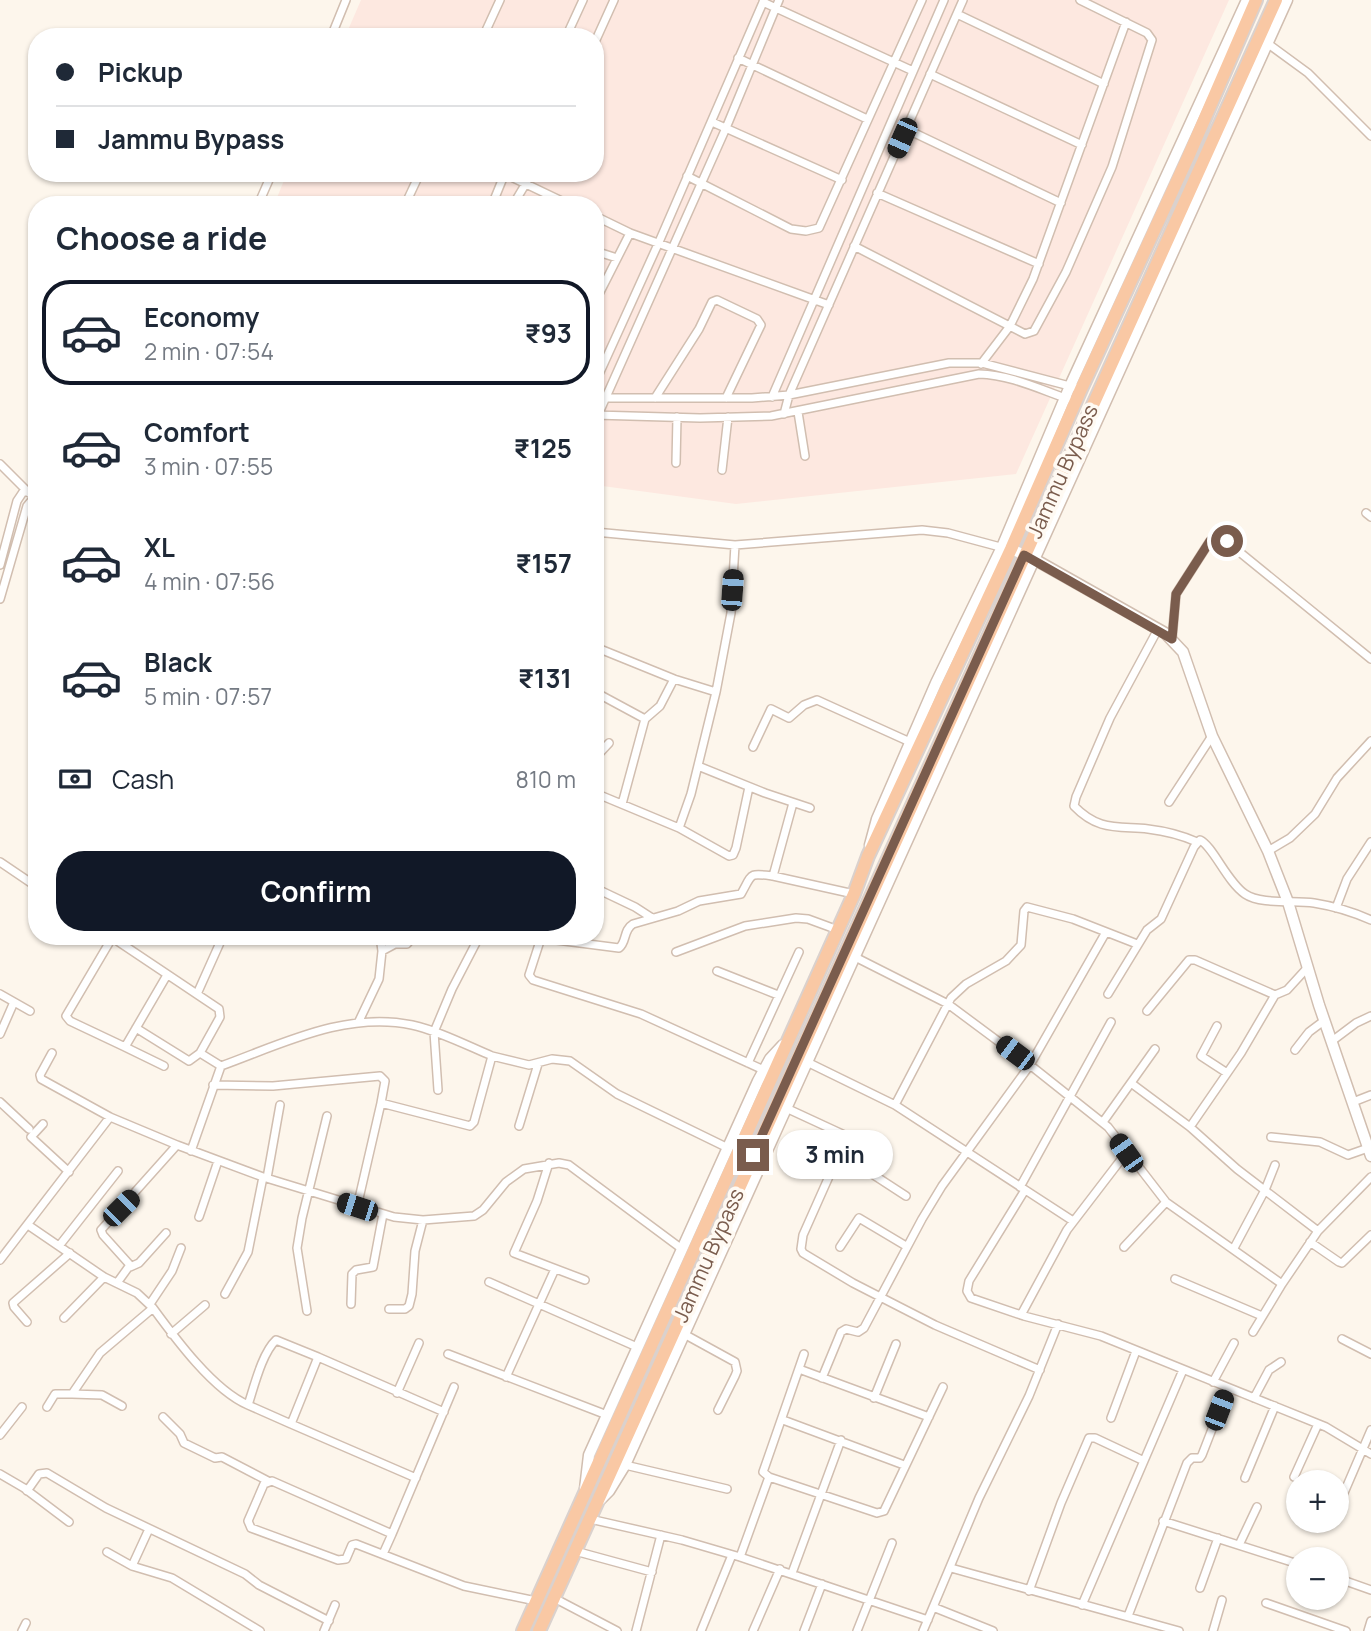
<!DOCTYPE html>
<meta charset="utf-8">
<style>
body{margin:0;font-family:Manrope,sans-serif;background:#f6f6f7;color:#1f2937;height:100vh;display:flex;flex-direction:column;font-size:26px;white-space:nowrap}
*{box-sizing:border-box;margin:0}
p{font-size:23px;color:#747a83}
.icon{flex:none;width:38px;height:38px;fill:none;stroke:currentColor;stroke-width:2;stroke-linecap:round;stroke-linejoin:round}
.map{position:relative;flex:1;overflow:hidden}
.panel{position:absolute;left:28px;top:196px;width:576px;height:749px;display:flex;flex-direction:column;background:#fff;border-radius:28px;box-shadow:0 2px 5px #0004}
.panel>*{flex:none}
.banner{position:absolute;left:28px;top:28px;width:576px;height:154px;border-radius:28px;box-shadow:0 2px 5px #0004;display:grid;align-content:center;height:154px;padding:0 28px;background:#fff}
.tools{position:absolute;left:1286px;top:1470px;display:grid;gap:14px}
.tools a{display:grid;place-items:center;width:63px;height:63px;border-radius:50%;background:#fff;box-shadow:0 2px 5px #0004;font-size:35px}
.end{position:absolute;width:32px;height:32px;margin:-16px;border:9px solid #7a5c4d;background:#fff;box-shadow:0 0 0 4px #fff}
.from{border-radius:50%}
.bubble{position:absolute;height:49px;border-radius:24px;background:#fff;box-shadow:0 2px 5px #0004;font-size:23px;font-weight:700;line-height:49px;text-align:center}
.car{position:absolute;width:21px;height:42px;margin:-21px -10px;border-radius:9px;box-shadow:0 0 5px 2px #0007;background:linear-gradient(#222 24%,#8ab4d8 0 40%,#222 0 76%,#8ab4d8 0 86%,#222 0)}
.banner b{display:flex;align-items:center;gap:24px;height:66px;font-size:26px}
.banner b+b{border-top:2px solid #e0e1e3}
.banner i{width:18px;height:18px;background:#1f2937}
ul{padding:0;list-style:none}
li{display:flex;align-items:center;gap:21px;height:105px;margin:0 14px 10px;padding:0 14px;border:4px solid transparent;border-radius:28px}
li div{flex:1}
li b{display:block;font-size:26px}
li em{font-style:normal;font-weight:700}
li.selected{border-color:#111827}
li>.icon{width:63px;height:63px;stroke-width:1.5}
h2{padding:0 28px;font-size:32px;line-height:84px}
.pay{display:flex;align-items:center;gap:18px;height:77px;padding:0 28px;font-size:26px}
.pay p{margin-inline-start:auto}
.button{display:flex;gap:14px;margin-top:auto;padding:14px 28px}
.button a{flex:1;height:80px;border-radius:28px;background:#111827;color:#fff;font-size:28px;font-weight:700;line-height:80px;text-align:center}
.map>svg:first-child{display:block}
.commercial{fill:#fde8e0}
.lines{fill:none;stroke-linecap:round;stroke-linejoin:round}
.minor-casing{stroke:#d1beb0;stroke-width:10}
.tertiary-casing{stroke:#d1beb0;stroke-width:13}
.trunk-casing{stroke:#dad1cd;stroke-width:16}
.minor{stroke:#fff;stroke-width:7}
.tertiary{stroke:#fff;stroke-width:10}
.trunk{stroke:#f9c8a4;stroke-width:12}
.route{stroke:#7a5c4d;stroke-width:9}
.labels{text-anchor:middle;dominant-baseline:central;stroke-width:7;stroke-linejoin:round;paint-order:stroke}
.street-label{font-size:21px;fill:#7a5c4d;stroke:#fffaf3}
</style>
<div class="map">
<svg width="1371" height="1631" viewBox="0 0 1371 1631">
<rect width="100%" height="100%" fill="#fdf6ec"/>
<path class="commercial" d="M361 0H1229L1016 474 736 504 595 485V205H274L287 173H595V37H345Z"/>
<g class="lines">
<g class="minor-casing">
<path id="minor" d="M763 2 913 71
M957 14 1104 84
M331 37 346 0
M483 37 500 0
M566 37 583 0
M595 42 614 0
M1267 43 1308 73 1371 136
M738 58 867 119
M930 74 1082 145
M712 122 842 180
M906 129 1061 203
M503 173 570 205
M687 176 791 229 806 231 819 228 922 0
M877 193 1039 264
M258 205 272 173
M405 205 420 173
M492 205 505 173
M513 205 532 173
M595 216 630 233 829 305
M854 246 1025 334 1034 331 1066 272 1112 167 1152 40 1147 33 1080 0
M595 251 617 258
M597 298 630 233
M981 364 1010 326 1033 279 1126 22
M595 383 659 242 764 0
M772 397 944 0
M595 398H752L789 395 949 363H982L1081 389
M655 398 699 329 712 302 717 300 757 319 761 325 726 398
M798 412 805 456
M784 414 789 395 963 0
M595 415 700 418 771 416 979 374C1011 375 1039 389 1068 399
M598 415 726 128 779 0
M676 463 677 417
M0 464 29 493
M722 470 728 417
M1366 513 1371 517
M595 532 735 545 922 530 948 533 1004 548
M0 565 17 501 23 492 37 490
M0 599 27 506 32 500 37 499
M1158 629 1110 718 1076 797 1074 806C1098 831 1117 826 1148 829 1165 831 1181 835 1197 842
M1172 639 1176 594 1210 541 1215 537H1221L1371 659
M595 647 674 679 660 706 645 719
M674 679 716 692 691 794 679 828
M595 692 645 719 622 804
M716 692 731 613 735 545
M753 747 771 709 789 718 804 705 817 700 910 742
M595 758 609 743
M698 766 765 793 810 808
M595 793 679 828 729 856 733 855 736 848 749 787
M1169 802 1212 736
M793 803 773 876 854 894
M1268 851 1290 838 1315 814 1337 778 1371 741
M0 862 37 887
M595 888 635 907 652 918
M1336 908 1347 879 1371 842
M110 936 219 1009 220 1017 200 1053 221 1066
M380 936 382 951
M539 936 541 938 529 975 533 980 641 1014 768 1072
M112 938 66 1016 70 1021 125 1047
M541 938 619 948C627 942 623 930 633 924L678 911 699 901 741 894C753 873 748 873 773 876
M676 952 745 926 796 918 808 919 838 930
M855 957 948 1004 1030 1065 1108 1127 1166 1202 1282 1284
M717 971 778 995
M0 994 30 1011
M197 994 223 936
M1108 994 1147 930 1161 919 1194 847 1200 840C1213 846 1227 882 1245 894 1261 905 1295 900 1314 903 1333 906 1353 912 1371 920
M1147 1011 1189 960H1195L1275 995 1287 990 1308 967
M359 1021 379 979 382 951 395 944H407L414 936
M1217 1026 1201 1056 1227 1073
M136 1028 189 1061 200 1053
M0 1034 14 1002
M1332 1041 1356 1023 1371 1016
M1295 1050 1309 1032 1325 1020
M52 1053 40 1075 41 1079 110 1117 177 1145 263 1177 394 1217 423 1220 474 1216 483 1210 506 1182 524 1169 559 1163 569 1165 577 1171 682 1249
M492 1056 529 1065 552 1059 570 1061 617 1094 728 1148
M807 1062 895 1105 1073 1221
M748 1063 799 952
M164 1066 125 1047 167 975
M1131 1083 1190 1127 1237 1169 1318 1231
M213 1085 273 1086 380 1076 385 1081 381 1103
M438 1090 434 1032 452 989 478 939 473 936
M0 1102 29 1129
M1353 1102 1371 1095
M895 1105 951 998 966 984 1006 961 1021 945 1024 911 1027 907 1073 919 1137 944
M786 1108 866 1145 870 1149 863 1168 906 1196
M1103 1122 1155 1049
M43 1124 31 1137 69 1172
M519 1126 538 1064
M1190 1127 1241 1053 1275 995
M847 1136 803 1235 801 1249 803 1253 853 1283 935 1325 1040 1370
M1271 1137 1320 1142 1348 1155 1368 1148
M191 1151 221 1066C282 1044 346 1011 412 1025 439 1031 466 1045 492 1056L474 1122 470 1126 381 1103 357 1207
M549 1163 537 1201 514 1253 585 1280
M267 1178 280 1105
M1020 1187 1111 1022
M1025 1190 969 1281 967 1291 971 1298 1024 1316 1101 1336 1326 1427 1371 1454
M199 1217 218 1161
M28 1225 104 1277
M1310 1242 1339 1262 1342 1263 1371 1235
M59 1246 118 1171
M840 1247 859 1218 906 1246
M1124 1247 1166 1202
M1234 1248 1265 1190 1275 1165
M0 1260 110 1117
M130 1267 139 1263 166 1233
M1175 1279 1262 1316
M489 1282 637 1347
M117 1283 130 1265 103 1235 101 1230 177 1145
M225 1294 248 1252 263 1177
M150 1304 172 1271 181 1248
M351 1304 352 1274 356 1270 373 1267 383 1214
M389 1309H405L409 1306 412 1294 415 1251 423 1220
M307 1311 297 1248 302 1218 327 1116
M1021 1315 1067 1230 1126 1153
M64 1318 104 1277 137 1293 153 1308
M27 1322 14 1307 13 1303 70 1253
M1253 1332 1282 1284 1318 1231 1371 1177
M171 1334 205 1305
M684 1334 735 1362 737 1371 735 1376 718 1410
M1342 1339 1371 1354
M448 1354 607 1415
M804 1354 763 1472 769 1477 877 1513 884 1511 943 1387
M799 1369 929 1417
M506 1377 555 1269
M822 1378 841 1332 846 1329 858 1332 864 1328 922 1219 942 1186 1030 1065 1106 932
M1213 1382 1234 1343
M397 1393 419 1343
M874 1398 896 1344
M1254 1398 1269 1370 1281 1362
M122 1406 102 1395 72 1394 100 1353 153 1308C175 1338 213 1390 248 1405
M47 1407 55 1394H72
M163 1417 180 1434 184 1443 215 1458 222 1457 268 1481
M1111 1418 1136 1351
M783 1420 904 1465
M291 1424 248 1405C254 1387 262 1353 276 1340L318 1357
M0 1435 22 1407
M625 1465 727 1489
M0 1474 24 1488 69 1522
M1294 1477 1318 1424
M416 1478 291 1424 318 1357 444 1412
M1245 1478 1275 1406
M27 1491 39 1474 47 1473 106 1508 245 1574 259 1585 329 1621
M1337 1509 1371 1430
M590 1519 682 1540 740 1557 928 1620
M1163 1521 1298 1564
M1331 1522 1332 1521
M392 1534 454 1387
M1239 1545 1257 1507
M575 1551 652 1572
M107 1552 132 1566 172 1578 260 1631
M383 1554 392 1534 272 1481 264 1484 248 1521 251 1528 338 1560 346 1559 352 1545 356 1544 464 1586 536 1601
M740 1557 769 1477
M132 1566 149 1529
M951 1568 1179 1631
M792 1573 841 1440
M1337 1578 1371 1590
M1200 1588 1218 1538
M1029 1591 1061 1503 1089 1438H1095L1142 1460
M554 1598 617 1631
M1266 1603 1346 1631
M1082 1605 1183 1370
M933 1607 993 1631
M1128 1616 1187 1463 1192 1458H1200L1202 1455 1228 1388
M22 1631 26 1623
M324 1631 335 1605
M636 1631 661 1535
M701 1631 732 1555
M753 1631 780 1569
M804 1631 822 1584
M857 1631 892 1543
M923 1631 979 1498 1029 1396 1058 1324
M1213 1631 1222 1600
M1368 1631 1371 1621"/>
</g>
<g class="tertiary-casing">
<path id="tertiary" d="M1011 549 1034 559 1165 633 1183 652 1212 736 1268 851 1288 902 1319 1005 1371 1156
M870 845 877 819 936 683 1002 547 1070 386 1247 0
M585 1489 589 1455 758 1081 770 1059 783 1045
M600 1500 609 1491 625 1465 1287 0"/>
</g>
<g class="trunk-casing">
<path id="trunk" d="M523 1631 854 894 868 856 1011 549 1081 389 1188 157 1256 0
M539 1631 1276 0"/>
</g>
<use href="#minor" class="minor"/>
<use href="#tertiary" class="tertiary"/>
<use href="#trunk" class="trunk"/>
</g>
<g class="lines">
<path class="route" d="M753 1155 1024 555 1172 639 1176 594 1210 541 1215 537 1227 541"/>
</g>
<g class="labels">
<g class="street-label">
<text transform="translate(1062 471) rotate(-66)">Jammu Bypass</text>
<text transform="translate(708 1255) rotate(-66)">Jammu Bypass</text>
</g>
</g>
</svg>
<div class="tools">
<a>+</a>
<a>−</a>
</div>
<i class="end from" style="left:1227px;top:541px"></i>
<i class="end" style="left:753px;top:1155px"></i>
<div class="bubble" style="left:777px;top:1130px;width:116px">3 min</div>
<i class="car" style="left:902px;top:138px;rotate:204deg"></i>
<i class="car" style="left:732px;top:590px;rotate:4deg"></i>
<i class="car" style="left:1015px;top:1053px;rotate:307deg"></i>
<i class="car" style="left:1126px;top:1153px;rotate:325deg"></i>
<i class="car" style="left:357px;top:1207px;rotate:288deg"></i>
<i class="car" style="left:121px;top:1208px;rotate:45deg"></i>
<i class="car" style="left:1219px;top:1410px;rotate:21deg"></i>
<div class="banner">
<b><i class="from"></i>Pickup</b>
<b><i></i>Jammu Bypass</b>
</div>
<section class="panel">
<h2>Choose a ride</h2>
<ul>
<li class="selected"><svg class="icon" aria-label="car" viewBox="0 0 24 24"><path d="M5 17H2v-5l4-1 3-4h7l3 4 3 1v5h-3M9 17h6M6 11h13"/><circle cx="7" cy="17" r="2"/><circle cx="17" cy="17" r="2"/></svg><div><b>Economy</b><p>2 min · 07:54</p></div><em>₹93</em></li>
<li><svg class="icon" aria-label="car" viewBox="0 0 24 24"><path d="M5 17H2v-5l4-1 3-4h7l3 4 3 1v5h-3M9 17h6M6 11h13"/><circle cx="7" cy="17" r="2"/><circle cx="17" cy="17" r="2"/></svg><div><b>Comfort</b><p>3 min · 07:55</p></div><em>₹125</em></li>
<li><svg class="icon" aria-label="car" viewBox="0 0 24 24"><path d="M5 17H2v-5l4-1 3-4h7l3 4 3 1v5h-3M9 17h6M6 11h13"/><circle cx="7" cy="17" r="2"/><circle cx="17" cy="17" r="2"/></svg><div><b>XL</b><p>4 min · 07:56</p></div><em>₹157</em></li>
<li><svg class="icon" aria-label="car" viewBox="0 0 24 24"><path d="M5 17H2v-5l4-1 3-4h7l3 4 3 1v5h-3M9 17h6M6 11h13"/><circle cx="7" cy="17" r="2"/><circle cx="17" cy="17" r="2"/></svg><div><b>Black</b><p>5 min · 07:57</p></div><em>₹131</em></li>
</ul>
<div class="pay"><svg class="icon" aria-label="cash" viewBox="0 0 24 24"><path d="M3 7h18v10H3z"/><circle cx="12" cy="12" r="2"/></svg>Cash<p>810 m</p></div>
<div class="button"><a>Confirm</a></div>
</section>
</div>
